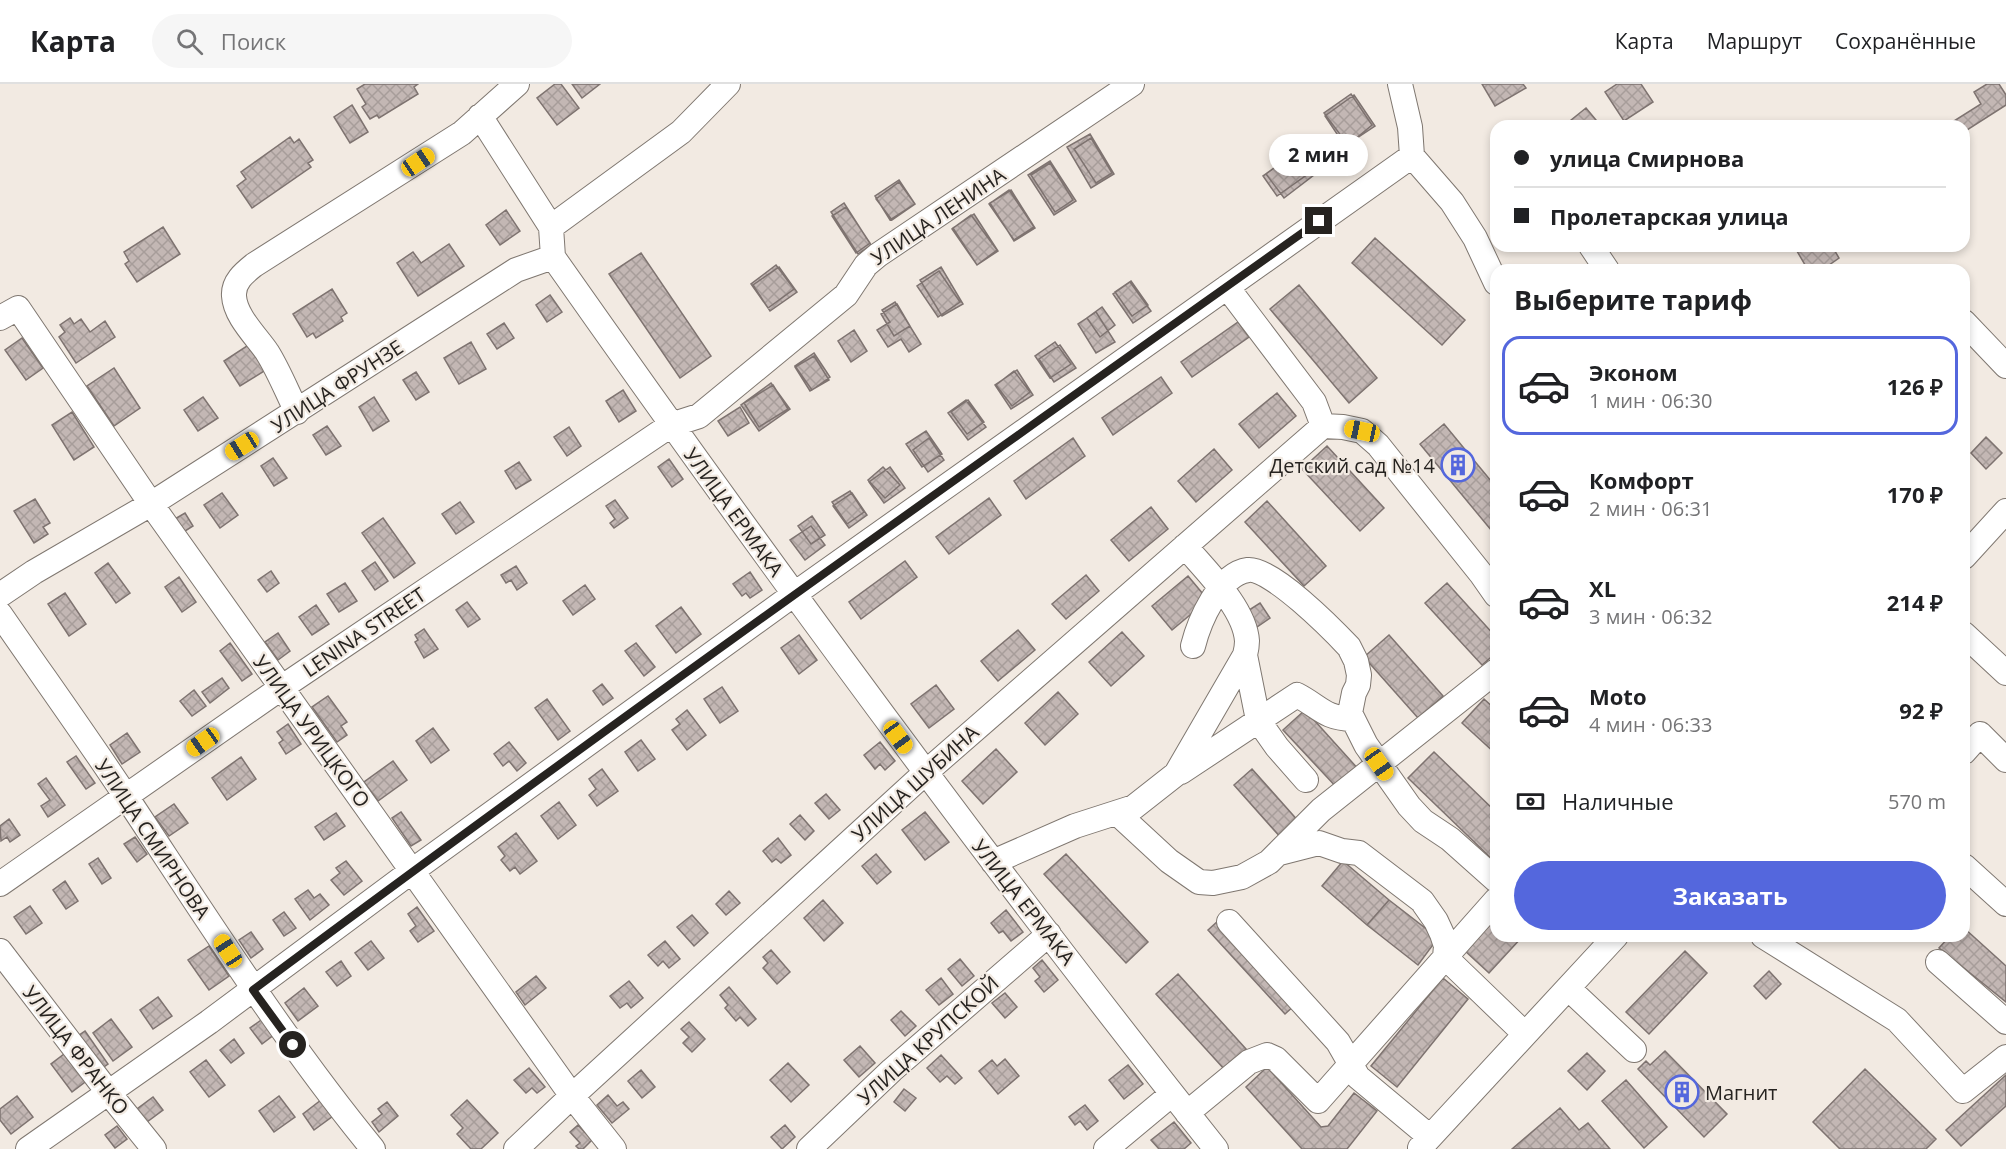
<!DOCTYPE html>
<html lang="ru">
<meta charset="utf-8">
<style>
body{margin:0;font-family:"Open Sans",sans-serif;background:#f6f6f6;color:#202124;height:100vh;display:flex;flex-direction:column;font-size:22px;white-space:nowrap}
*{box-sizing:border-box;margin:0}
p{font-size:20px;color:#757577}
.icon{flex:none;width:33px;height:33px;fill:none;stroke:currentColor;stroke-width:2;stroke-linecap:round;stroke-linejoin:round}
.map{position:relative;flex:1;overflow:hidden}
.sheet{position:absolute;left:1490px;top:180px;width:480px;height:678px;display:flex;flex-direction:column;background:#fff;border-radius:18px;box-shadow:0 3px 9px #0003}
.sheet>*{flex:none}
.hud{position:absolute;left:1490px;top:36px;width:480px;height:132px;border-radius:18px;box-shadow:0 3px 9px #0003;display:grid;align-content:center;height:132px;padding:0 24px;background:#fff}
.end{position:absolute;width:27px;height:27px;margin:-14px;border:8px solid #262320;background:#fff;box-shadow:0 0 0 3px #fff}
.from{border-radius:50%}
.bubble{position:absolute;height:42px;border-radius:21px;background:#fff;box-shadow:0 3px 9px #0003;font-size:20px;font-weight:700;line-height:42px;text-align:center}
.car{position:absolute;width:18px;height:36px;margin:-18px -9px;border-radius:8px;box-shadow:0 0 4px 2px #0007;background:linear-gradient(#f5c518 24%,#345 0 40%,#f5c518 0 76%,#345 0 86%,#f5c518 0)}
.hud b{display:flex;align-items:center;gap:21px;height:57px;font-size:22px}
.hud b+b{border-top:2px solid #e0e0e0}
.hud i{width:15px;height:15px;background:#202124}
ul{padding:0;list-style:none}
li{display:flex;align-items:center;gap:18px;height:99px;margin:0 12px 9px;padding:0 12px;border:3px solid transparent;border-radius:18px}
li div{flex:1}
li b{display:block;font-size:22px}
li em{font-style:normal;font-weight:700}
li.selected{border-color:#5467dd}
li>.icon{width:54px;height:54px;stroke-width:1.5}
h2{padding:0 24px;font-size:27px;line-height:72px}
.pay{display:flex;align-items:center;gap:15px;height:66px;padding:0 24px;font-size:22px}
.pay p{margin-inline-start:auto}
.primary-button{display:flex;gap:12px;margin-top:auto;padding:12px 24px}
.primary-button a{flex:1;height:69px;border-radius:36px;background:#5467dd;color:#fff;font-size:24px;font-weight:700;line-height:69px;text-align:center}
header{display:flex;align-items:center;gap:36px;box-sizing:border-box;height:84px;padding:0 30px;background:#fff;border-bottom:2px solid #e0e0e0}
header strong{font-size:28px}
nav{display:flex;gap:33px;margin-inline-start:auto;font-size:21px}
.search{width:420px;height:54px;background:#f6f6f6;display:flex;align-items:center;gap:15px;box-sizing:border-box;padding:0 21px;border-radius:33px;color:#757577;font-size:22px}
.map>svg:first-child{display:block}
.building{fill:url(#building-cross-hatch);stroke:#7e7370;stroke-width:1.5}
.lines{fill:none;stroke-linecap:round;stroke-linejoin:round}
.minor-casing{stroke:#7f7770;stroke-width:26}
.minor{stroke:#fff;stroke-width:24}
.route{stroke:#262320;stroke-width:8}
.labels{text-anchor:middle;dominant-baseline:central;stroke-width:4.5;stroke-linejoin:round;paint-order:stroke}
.street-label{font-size:20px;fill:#262320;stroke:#f2eae2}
.poi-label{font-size:20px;fill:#262320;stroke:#f2eae2;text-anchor:end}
</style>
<header>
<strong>Карта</strong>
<div class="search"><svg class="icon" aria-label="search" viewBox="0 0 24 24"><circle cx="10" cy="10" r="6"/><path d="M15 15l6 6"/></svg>Поиск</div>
<nav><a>Карта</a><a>Маршрут</a><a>Сохранённые</a></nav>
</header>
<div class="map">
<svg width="2006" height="1065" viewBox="0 0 2006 1065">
<defs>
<pattern id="building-cross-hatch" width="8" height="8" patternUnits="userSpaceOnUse" patternTransform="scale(1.5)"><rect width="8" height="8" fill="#c3b7b4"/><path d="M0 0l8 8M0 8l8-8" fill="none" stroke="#a79d9a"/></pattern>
</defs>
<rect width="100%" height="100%" fill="#f2eae2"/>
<path class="building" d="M365 0H418L414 3 418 10 379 34 377 31 370 35 362 23 366 20 357 5Z
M555 0H561L579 24 557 41 537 14Z
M572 0H600L582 14Z
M1482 0H1523L1526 4 1495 22Z
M1617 0H1641L1653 18 1624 37 1605 8Z
M1987 0H1999L2006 11V21L1964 48V42H1946L1981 20 1974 8Z
M1351 10 1372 41 1348 61 1324 29Z
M1354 11 1375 42 1345 62 1325 32Z
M352 21 368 48 350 59 334 33Z
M1586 24 1601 42H1576L1571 36Z
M1090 50 1114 90 1091 104 1067 63Z
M290 53 294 59 299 55 313 76 308 79 311 83 252 124 237 102 246 95 241 88Z
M1091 54 1112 89 1096 99 1074 65Z
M1309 57 1327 81 1284 114 1266 90Z
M1307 60 1322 80 1277 112 1263 92Z
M1050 77 1076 117 1054 131 1028 91Z
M1050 79 1073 116 1055 128 1031 91Z
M899 96 915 120 890 136 875 112Z
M899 98 915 120 892 136 876 115Z
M1009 106 1034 143 1014 156 989 120Z
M1011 106 1035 144 1014 157 990 119Z
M844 119 871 161 858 170 831 128Z
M846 123 870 159 856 169 832 132Z
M506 126 520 147 500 161 486 141Z
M974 130 998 167 977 181 953 144Z
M971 131 997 166 977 181 952 145Z
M163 143 180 170 137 198 125 180 129 177 124 168Z
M1375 154 1465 236 1442 261 1352 179Z
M449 160 464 182 418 212 397 179 413 168 421 179Z
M1794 162H1832L1839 174 1822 186H1808Z
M641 169 711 272 680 294 609 190Z
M776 181 794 205 768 224 751 200Z
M779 183 797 208 770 227 753 201Z
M941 183 963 220 942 232 920 196Z
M939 187 960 218 938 233 917 202Z
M1131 197 1148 221 1132 232 1115 208Z
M1130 198 1151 227 1133 239 1113 210Z
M1299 201 1377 294 1349 319 1270 225Z
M332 205 347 229 341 233 343 237 316 254 313 249 307 253 293 230Z
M550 211 562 228 547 238 536 221Z
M895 218 921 260 909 268 901 255 888 263 877 246 890 238 882 226Z
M897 220 910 242 894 252 881 230Z
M1102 223 1115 241 1100 253 1087 234Z
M1096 228 1115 258 1096 269 1078 240Z
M70 234 74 240 81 235 90 248 105 237 115 253 76 279 59 253 65 248 60 241Z
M1238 238 1249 253 1192 293 1181 278Z
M504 239 514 254 497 265 487 250Z
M854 246 867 267 851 278 838 257Z
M22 254 43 284 26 296 5 266Z
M253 258 269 284 240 302 224 277Z
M471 258 486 285 459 300 444 274Z
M1055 258 1071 280 1050 294 1035 272Z
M1060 261 1076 284 1054 298 1039 275Z
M814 269 830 293 812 306 795 282Z
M814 272 829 296 810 307 795 283Z
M114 284 140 324 114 342 87 302Z
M1017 286 1033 311 1011 325 995 301Z
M1014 287 1030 308 1012 322 996 301Z
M416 288 429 308 416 316 403 296Z
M1161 293 1172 309 1113 351 1102 334Z
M771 299 790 325 759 347 741 321Z
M773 301 788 325 759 343 744 319Z
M623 306 636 327 619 338 606 317Z
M1277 309 1296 332 1259 364 1239 340Z
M203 313 218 334 198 347 184 326Z
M374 313 389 337 373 347 359 323Z
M966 316 986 343 968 356 948 329Z
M968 316 984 338 967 350 951 328Z
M740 323 749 339 728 352 718 337Z
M72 328 94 363 74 376 52 341Z
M1444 340 1496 403V452L1420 360Z
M327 342 341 362 326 371 313 351Z
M569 343 581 362 567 372 554 353Z
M926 347 942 370 922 383 906 360Z
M1986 353 2002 369 1986 385 1971 369Z
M929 354 944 376 928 388 913 366Z
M1073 354 1085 372 1026 415 1014 397Z
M1327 362 1384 424 1360 447 1302 385Z
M1214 365 1232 386 1196 418 1178 397Z
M273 374 287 394 274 402 261 382Z
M669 375 683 395 672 403 658 383Z
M519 378 531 396 516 405 505 387Z
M883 383 900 401 885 414 868 396Z
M890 383 905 404 884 419 869 398Z
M850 407 864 428 847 440 832 418Z
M222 409 238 431 220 444 204 421Z
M852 409 867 431 849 444 833 422Z
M989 414 1001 431 949 470 936 453Z
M35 415 50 439 43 443 48 450 34 459 14 427Z
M615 416 628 434 614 444 610 439 615 435 606 422Z
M1267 417 1326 482 1304 502 1245 438Z
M460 418 474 438 456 450 442 430Z
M1151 423 1168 445 1129 477 1111 456Z
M185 429 193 442 182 449 173 436Z
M812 432 825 451 811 460 798 442Z
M383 434 415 479 394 494 362 449Z
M811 442 825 461 805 476 790 456Z
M905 477 917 493 861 535 849 518Z
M375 478 388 497 375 506 362 487Z
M108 479 130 509 116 519 95 489Z
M516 482 527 499 517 506 511 496 506 499 501 491Z
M271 487 279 499 267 508 258 496Z
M750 488 762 506 750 514 746 509 742 512 733 500Z
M1086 491 1099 507 1066 535 1052 520Z
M1188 492 1208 516 1172 546 1152 522Z
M179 493 196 518 182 528 165 503Z
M345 499 357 517 339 528 327 510Z
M1447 499 1496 553V569L1482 581 1425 519Z
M585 501 595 515 573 531 563 517Z
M65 509 86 540 69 552 48 520Z
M467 518 480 535 468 543 456 526Z
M1260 519 1270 534 1257 543 1246 528Z
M316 521 329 540 312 551 299 533Z
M681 523 701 550 676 569 656 542Z
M424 545 438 565 424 574 415 558 418 556 415 551Z
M1018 546 1035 566 998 597 981 577Z
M1122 548 1144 572 1111 602 1089 578Z
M278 549 290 567 278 576 265 558Z
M799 551 817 576 799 590 781 564Z
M1389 551 1443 612 1418 634 1364 573Z
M230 559 252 590 242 597 220 567Z
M636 559 655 583 644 592 625 567Z
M222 594 229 604 210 619 202 608Z
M602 600 613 614 603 621 593 607Z
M936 601 954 625 929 644 911 620Z
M722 603 738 627 720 639 704 615Z
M194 606 206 622 192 632 180 617Z
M1058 608 1078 630 1045 661 1025 639Z
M328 612 347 638 341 642 347 651 337 658 312 623Z
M547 615 570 647 558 656 535 624Z
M1484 615 1496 626V670L1462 639Z
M687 626 706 651 687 666 672 646 680 640 676 635Z
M1305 626 1360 687 1339 706 1283 646Z
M288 640 301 660 286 670 279 659 283 656 277 648Z
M433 644 449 666 431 679 416 657Z
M127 649 140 668 122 680 110 661Z
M641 656 655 675 638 687 625 668Z
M509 658 526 679 517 687 509 677 503 682 494 670Z
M880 658 895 677 885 686 880 680 875 685 864 671Z
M996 665 1017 688 983 720 962 697Z
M1434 668 1496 728V779L1408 694Z
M76 672 95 699 86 705 67 678Z
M241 673 256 695 227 716 212 694Z
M393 677 407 696 378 717 364 698Z
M602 685 618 707 597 722 589 711 596 705 589 695Z
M1252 685 1300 739 1282 755 1234 701Z
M46 694 65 721 48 733 41 722 50 716 38 700Z
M826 710 840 726 829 735 815 719Z
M559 718 576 741 558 755 541 732Z
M174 720 188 739 169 752 155 733Z
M401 728 421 756 411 762 392 734Z
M925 728 949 758 925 776 902 746Z
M336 729 345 742 324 756 315 743Z
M800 731 814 747 805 756 790 740Z
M9 735 20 751 10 758 7 753 1 757 0 742Z
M516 749 537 777 520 790 515 783 510 787 501 776 505 772 498 763Z
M135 753 147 770 137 778 124 760Z
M778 754 791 771 781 779 776 775 772 778 763 767Z
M876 770 891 788 877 800 862 782Z
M1066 770 1148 858 1126 879 1044 790Z
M98 774 111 794 102 800 89 780Z
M346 777 362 797 344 811 331 796 340 789 336 784Z
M1343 777 1389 816 1367 841 1322 802Z
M65 797 78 817 66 825 53 806Z
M308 806 314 814 320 810 329 821 310 836 295 815Z
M729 807 740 819 726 831 716 820Z
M823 816 843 839 824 857 804 834Z
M1389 816 1438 854 1418 881 1367 841Z
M30 822 42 839 26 850 14 833Z
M417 823 434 847 418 858 410 847 416 842 408 830Z
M1006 826 1023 848 1011 857 1003 847 999 849 991 839Z
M284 828 296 844 284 852 273 836Z
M692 831 708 849 694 862 677 843Z
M1496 832V852H1523L1489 889 1464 866Z
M1219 836 1296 920 1285 930 1208 846Z
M1964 844 2006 882V918L1939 864 1950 852H1964Z
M251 848 263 865 251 874 239 856Z
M371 857 384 874 368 886 355 869Z
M665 857 680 875 669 884 663 877 658 882 648 871Z
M209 862 229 892 209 906 188 876Z
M771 866 790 888 777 900 763 884 768 879 763 873Z
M1685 867 1707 889 1649 950 1626 928Z
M960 875 974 892 962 902 948 885Z
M1042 876 1058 896 1044 908 1035 897 1040 893 1033 884Z
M341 877 351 892 337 902 326 888Z
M1769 887 1781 900 1766 915 1754 902Z
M1178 890 1246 965 1224 985 1156 910Z
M536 892 546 904 525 921 516 908Z
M941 894 953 910 939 921 926 906Z
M1443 894 1468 915 1397 1003 1371 982Z
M629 897 643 914 631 924 627 919 620 924 610 912Z
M729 903 756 935 748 942 740 933 736 937 725 924 728 921 720 911Z
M304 904 318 922 298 937 285 919Z
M1005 909 1017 923 1005 934 992 919Z
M158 913 172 932 153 945 140 926Z
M901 927 916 942 905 952 891 936Z
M264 934 275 950 262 960 250 944Z
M111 935 132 963 113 977 93 949Z
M689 938 705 955 692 968 683 959 689 953 681 945Z
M85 947 108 980 98 987 75 954Z
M234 955 244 969 231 979 220 966Z
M860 962 875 979 859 993 844 976Z
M68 967 89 995 72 1008 51 980Z
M1665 967 1727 1030 1704 1053 1638 985 1646 977 1650 981Z
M1587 969 1605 987 1587 1006 1568 987Z
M941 971 962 994 955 1000 947 992 940 998 927 984Z
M1005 975 1019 992 998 1010 979 987 992 976 997 982Z
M206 976 225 1001 209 1013 190 988Z
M788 979 809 1001 791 1018 770 996Z
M1128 981 1143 1000 1124 1015 1109 996Z
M1267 983 1321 1043 1328 1042 1354 1009 1377 1027 1347 1065H1302L1246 1003Z
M529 984 545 1003 537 1009 532 1004 526 1009 514 996Z
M1865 985 1936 1055 1926 1065H1840L1813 1038Z
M641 986 655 1003 642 1014 628 997Z
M2006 991V1022L1961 1062 1946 1046Z
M1626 996 1667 1043 1644 1064 1602 1017Z
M904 1005 916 1014 905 1027 894 1018Z
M608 1011 617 1022 623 1018 629 1025 612 1039 597 1021Z
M17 1012 33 1033 11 1050 0 1036V1025Z
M279 1012 295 1033 274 1048 259 1027Z
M153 1013 163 1026 147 1038 137 1025Z
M321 1016 333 1032 314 1046 303 1030Z
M467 1016 498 1049 481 1065H471L457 1050 463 1044 451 1031Z
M387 1018 398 1032 379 1048 372 1038 382 1030 378 1025Z
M1085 1021 1098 1037 1087 1046 1080 1037 1075 1041 1069 1033Z
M1560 1024 1579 1046 1588 1039 1610 1065H1512Z
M1174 1038 1191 1059 1184 1065H1159L1151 1056Z
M578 1041 592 1056 583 1065H579L576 1062 580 1059 570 1048Z
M785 1041 795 1053 782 1065 771 1053Z
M117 1042 127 1055 115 1064 105 1051Z"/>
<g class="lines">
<g class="minor-casing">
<path id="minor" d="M1400 0 1410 43 1412 72 1452 118 1475 154 1496 199
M480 32 551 143 553 173C766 476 985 775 1216 1065
M551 143 681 48 728 0
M1591 162 1607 186
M1227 203 1314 318 1323 342 1343 343 1362 347 1378 361 1482 491 1496 511
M0 234 18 224 151 420 572 1012 614 1065
M1964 238 2006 282
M297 328C287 308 279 287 267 268 256 252 235 232 234 212 233 198 244 189 254 181L462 49 517 0
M1964 473 2006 427
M0 511 34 488 151 420 516 186 553 173
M0 530C42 591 86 652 127 714 206 833 282 954 373 1065
M1964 550 2006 589
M1193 562C1199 538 1219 490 1248 486 1271 483 1333 546 1349 563L1356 577 1359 591 1358 601 1354 609 1350 629 1366 661 1409 722 1423 737 1450 755 1496 796
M1245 571 1258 636 1277 663 1306 696
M1964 668 1980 650 2006 676
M1181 688 1297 611C1320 623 1324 634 1352 635
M1117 729 1169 777 1199 798 1213 799 1242 793 1269 778 1321 726 1496 587
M1280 769 1319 759 1342 767 1359 769 1422 817 1436 837 1442 850 1446 862 1445 873 1525 950
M993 778 1075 742 1134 723 1176 690 1245 571C1246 567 1247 562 1247 557 1245 524 1205 486 1185 462
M1964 782 2006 820
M0 800 281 604 671 341 699 332 846 211 866 181 878 171 1132 0
M1229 838 1338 958 1358 993 1430 1053
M1763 852 1897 936 1963 1007 2006 973
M0 867 108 1008 154 1065
M1938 878 2006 938
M1568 904 1634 966
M1187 1029 1249 978 1267 971 1276 975 1318 1017 1496 816
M1420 1064 1616 852
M28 1065 209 938 412 787 793 511 1412 72
M516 1065 572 1012 925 689 1323 342
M809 1065 892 986 1049 850
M1106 1065 1172 1010"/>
</g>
<use href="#minor" class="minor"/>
</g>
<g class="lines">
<path class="route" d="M293 961 253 906C604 644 962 391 1319 137"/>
</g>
<defs>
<g id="building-ring" transform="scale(1.725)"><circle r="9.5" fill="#f2eae2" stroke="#5467dd" stroke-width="1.5"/><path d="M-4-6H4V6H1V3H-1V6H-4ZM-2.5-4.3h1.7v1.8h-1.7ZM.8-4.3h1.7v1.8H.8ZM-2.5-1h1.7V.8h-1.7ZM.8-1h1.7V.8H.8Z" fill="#5467dd"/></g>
</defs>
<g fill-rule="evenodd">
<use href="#building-ring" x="1458" y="381"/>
<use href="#building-ring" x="1682" y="1008"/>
</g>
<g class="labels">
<g class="street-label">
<text transform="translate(938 132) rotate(-34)">УЛИЦА ЛЕНИНА</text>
<text transform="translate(337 302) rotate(-33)">УЛИЦА ФРУНЗЕ</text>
<text transform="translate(734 428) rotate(54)">УЛИЦА ЕРМАКА</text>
<text transform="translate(364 548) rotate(-34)">LENINA STREET</text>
<text transform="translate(312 647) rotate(54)">УЛИЦА УРИЦКОГО</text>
<text transform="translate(915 699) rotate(-42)">УЛИЦА ШУБИНА</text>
<text transform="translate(153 755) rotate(56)">УЛИЦА СМИРНОВА</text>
<text transform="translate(1024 818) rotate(52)">УЛИЦА ЕРМАКА</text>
<text transform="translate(928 956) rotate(-42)">УЛИЦА КРУПСКОЙ</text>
<text transform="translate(76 966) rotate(52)">УЛИЦА ФРАНКО</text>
</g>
<g class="poi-label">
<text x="1435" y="381">Детский сад №14</text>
<text x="1705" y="1008" text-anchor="start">Магнит</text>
</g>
</g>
</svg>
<i class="end from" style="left:293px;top:961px"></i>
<i class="end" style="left:1319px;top:137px"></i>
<div class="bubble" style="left:1269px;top:50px;width:99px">2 мин</div>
<i class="car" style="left:418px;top:78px;rotate:56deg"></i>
<i class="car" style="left:1362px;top:347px;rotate:282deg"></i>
<i class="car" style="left:242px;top:362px;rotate:238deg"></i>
<i class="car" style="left:898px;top:653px;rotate:144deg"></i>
<i class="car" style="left:203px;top:658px;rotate:235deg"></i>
<i class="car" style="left:1379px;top:680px;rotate:145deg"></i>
<i class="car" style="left:228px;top:867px;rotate:327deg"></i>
<div class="hud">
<b><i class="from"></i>улица Смирнова</b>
<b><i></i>Пролетарская улица</b>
</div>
<section class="sheet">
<h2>Выберите тариф</h2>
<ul>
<li class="selected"><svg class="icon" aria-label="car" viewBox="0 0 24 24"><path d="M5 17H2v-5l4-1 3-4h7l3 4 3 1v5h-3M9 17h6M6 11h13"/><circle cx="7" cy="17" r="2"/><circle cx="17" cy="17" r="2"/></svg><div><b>Эконом</b><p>1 мин · 06:30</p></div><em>126 ₽</em></li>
<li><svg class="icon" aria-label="car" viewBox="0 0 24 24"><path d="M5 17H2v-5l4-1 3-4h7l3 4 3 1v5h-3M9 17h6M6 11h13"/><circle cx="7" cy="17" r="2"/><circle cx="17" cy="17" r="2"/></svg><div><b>Комфорт</b><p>2 мин · 06:31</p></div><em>170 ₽</em></li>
<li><svg class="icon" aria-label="car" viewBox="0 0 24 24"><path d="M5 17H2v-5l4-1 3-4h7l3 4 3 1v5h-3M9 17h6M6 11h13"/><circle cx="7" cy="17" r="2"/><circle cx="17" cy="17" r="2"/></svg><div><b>XL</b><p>3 мин · 06:32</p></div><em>214 ₽</em></li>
<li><svg class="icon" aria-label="car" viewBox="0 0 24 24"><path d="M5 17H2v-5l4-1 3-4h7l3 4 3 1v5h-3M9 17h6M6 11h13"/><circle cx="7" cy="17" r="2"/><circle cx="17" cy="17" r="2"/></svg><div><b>Moto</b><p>4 мин · 06:33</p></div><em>92 ₽</em></li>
</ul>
<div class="pay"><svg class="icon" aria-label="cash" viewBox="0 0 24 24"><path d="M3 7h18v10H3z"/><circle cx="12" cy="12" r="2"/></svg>Наличные<p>570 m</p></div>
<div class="primary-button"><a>Заказать</a></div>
</section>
</div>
